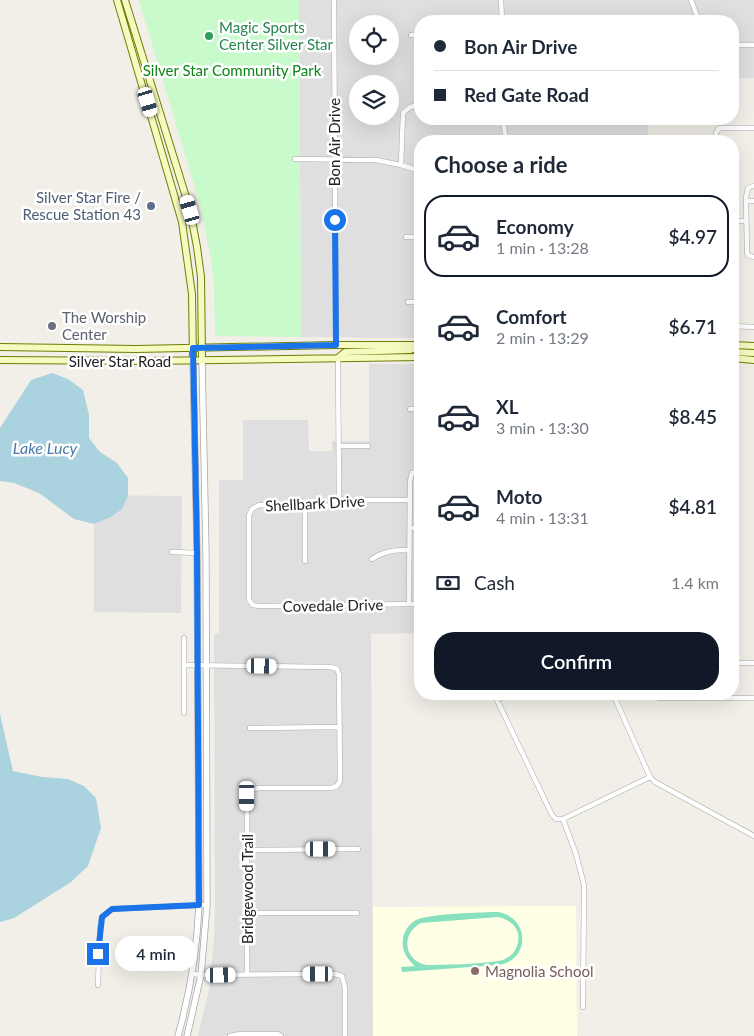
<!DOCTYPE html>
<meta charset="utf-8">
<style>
body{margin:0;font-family:Lato,sans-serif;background:#f6f6f7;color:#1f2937;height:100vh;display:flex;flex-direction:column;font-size:19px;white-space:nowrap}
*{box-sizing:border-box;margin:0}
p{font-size:16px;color:#747a83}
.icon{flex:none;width:28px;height:28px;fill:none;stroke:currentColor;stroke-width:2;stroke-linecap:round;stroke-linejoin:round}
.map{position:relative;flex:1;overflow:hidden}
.panel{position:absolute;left:414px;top:135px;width:325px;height:565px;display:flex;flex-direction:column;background:#fff;border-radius:20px;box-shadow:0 5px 20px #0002}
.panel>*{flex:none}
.banner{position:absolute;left:414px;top:15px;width:325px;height:110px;border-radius:20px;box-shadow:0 5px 20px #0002;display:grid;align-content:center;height:110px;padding:0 20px;background:#fff}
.fabs{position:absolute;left:349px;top:15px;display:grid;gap:10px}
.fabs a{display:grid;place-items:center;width:50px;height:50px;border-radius:50%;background:#fff;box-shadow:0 5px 20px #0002;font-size:25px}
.end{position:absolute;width:22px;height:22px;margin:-11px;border:6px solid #1a73e8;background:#fff;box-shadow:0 0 0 2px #fff}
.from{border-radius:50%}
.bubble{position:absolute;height:35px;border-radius:18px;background:#fff;box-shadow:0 5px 20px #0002;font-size:16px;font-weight:600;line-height:35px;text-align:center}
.car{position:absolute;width:15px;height:30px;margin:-15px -8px;border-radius:6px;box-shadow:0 0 4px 1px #0007;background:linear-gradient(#fff 24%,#345 0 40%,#fff 0 76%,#345 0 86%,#fff 0)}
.banner b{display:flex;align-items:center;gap:18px;height:48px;font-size:19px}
.banner b+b{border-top:1px solid #e0e1e3}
.banner i{width:12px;height:12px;background:#1f2937}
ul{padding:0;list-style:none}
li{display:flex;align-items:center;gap:15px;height:82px;margin:0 10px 8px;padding:0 10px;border:2px solid transparent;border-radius:20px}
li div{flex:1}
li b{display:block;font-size:19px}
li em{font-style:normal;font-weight:600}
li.active{border-color:#111827}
li>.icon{width:45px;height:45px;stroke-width:1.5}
h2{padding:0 20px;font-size:22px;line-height:60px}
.pay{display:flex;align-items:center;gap:12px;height:55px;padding:0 20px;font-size:19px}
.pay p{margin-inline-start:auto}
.action{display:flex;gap:10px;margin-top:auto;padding:10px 20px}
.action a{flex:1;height:58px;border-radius:20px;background:#111827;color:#fff;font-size:20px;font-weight:600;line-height:58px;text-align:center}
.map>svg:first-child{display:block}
.residential{fill:#e0dfdf;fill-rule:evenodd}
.education{fill:#ffffe5}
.park{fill:#c8facc}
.pitch{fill:#88e0be;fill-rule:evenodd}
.water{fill:#aad3df}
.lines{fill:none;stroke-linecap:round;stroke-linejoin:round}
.minor-casing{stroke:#a9a9a9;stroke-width:5.5}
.tertiary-casing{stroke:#a9a9a9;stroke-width:7}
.secondary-casing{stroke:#707d05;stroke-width:8}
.minor{stroke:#fff;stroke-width:4.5}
.tertiary{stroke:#fff;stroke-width:5.5}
.secondary{stroke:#f7fabf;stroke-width:6}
.route{stroke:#1a73e8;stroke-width:6}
.leisure-dot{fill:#2e9e5b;stroke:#fff;stroke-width:2}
.service-dot{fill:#5c6f8a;stroke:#fff;stroke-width:2}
.worship-dot{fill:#6b7280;stroke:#fff;stroke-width:2}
.education-dot{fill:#8d6e63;stroke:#fff;stroke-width:2}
.labels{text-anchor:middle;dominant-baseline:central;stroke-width:5;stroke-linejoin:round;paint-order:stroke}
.leisure-label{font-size:15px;fill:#27864d;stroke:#fff;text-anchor:start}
.park-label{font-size:15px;fill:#0c8416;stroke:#fff}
.street-label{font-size:15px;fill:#222;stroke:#fff}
.service-label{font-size:15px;fill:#4e5e75;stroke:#fff;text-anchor:end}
.worship-label{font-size:15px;fill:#5b616d;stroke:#fff;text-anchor:start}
.education-label{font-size:15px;fill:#785e54;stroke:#fff;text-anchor:start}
.water-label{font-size:16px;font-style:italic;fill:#4a7aab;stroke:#fff}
</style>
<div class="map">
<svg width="754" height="1036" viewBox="0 0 754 1036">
<rect width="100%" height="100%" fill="#f2efe9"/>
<path class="residential" d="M299 0H754V78H733L732 21H420V119H648V141H420V338L301 337ZM358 24H390V56H358ZM358 84H390V116H358Z
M369 364H420V633L371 634 373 1036H198L209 990 214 941 215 908 214 634 219 633V480H243V420H308L309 451H332V441H369Z
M94 495 182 496 181 613 94 612Z"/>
<path class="education" d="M576 906 577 1036H373V907Z"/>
<path class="park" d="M139 0H299L301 337 215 336 214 281 209 248 201 209Z"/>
<path class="pitch" d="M498 912C531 918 530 961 498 965L402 972 401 967 415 966C407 959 401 950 403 939 404 931 409 924 416 920 427 914 484 912 498 912ZM498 917C507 919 515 924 518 933 520 944 515 955 505 959 494 964 442 965 427 965 404 961 400 934 421 923Z"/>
<path class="water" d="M52 373 68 379 83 390 89 415V438L100 452 117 463 128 478V496L122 509 111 517 94 524 74 519 39 493 14 483 0 481V428L31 380Z
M0 714 13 771 42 777 68 779 84 786 96 798 101 828 88 866 71 882 14 918 0 922Z"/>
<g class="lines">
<g class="minor-casing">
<path id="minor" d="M334 0 336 345
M501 0 502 21
M691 0 699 21
M411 35H420
M732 45H754
M503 119 506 141
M716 141V133L719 128H754
M295 159 376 160 401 165 420 171
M401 165 403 113 410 107 420 105
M754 186 748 188 746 197 747 253 748 255 754 257
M746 201H754
M732 221H746
M406 237H420
M408 302H420
M732 326 754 327
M338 357 339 500
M410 409H420
M339 446H368
M409 500H339L327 506 259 505 252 509 249 515V600L253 605 259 606 420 604
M410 528H420
M172 552 197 553
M372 559C384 551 395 550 409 550
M305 561V506
M409 604 410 481 412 473 420 471
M184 638V713
M732 663H754
M184 665 331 667 337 669 339 674 340 781 337 786 331 788H259L251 790 247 796V975
M509 694 497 700 552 815 556 819H563L650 777
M574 694H584
M613 694 650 777 655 782 754 836
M650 694 659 698H754
M250 728 340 727
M563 819 576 854 584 885 583 1007
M247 850 358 849
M248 913H357
M193 974 201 975 335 974 342 976 345 988V1036
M98 985 100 928 102 917 112 909 207 905
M230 1036 240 1034H278L281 1036"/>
</g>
<g class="tertiary-casing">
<path id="tertiary" d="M178 1036C190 993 197 950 199 905L197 553 193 360
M187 1036 201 975 207 905 206 553 202 360"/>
</g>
<g class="secondary-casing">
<path id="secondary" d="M117 0 182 222 192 294 193 360
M125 0 190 210 197 247 201 277 202 360
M732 345 754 346
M0 347 136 349 336 345H420
M732 352 754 353
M339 357 345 352 410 350 419 346
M732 358 754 360
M0 360 146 361 420 357"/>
</g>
<use href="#minor" class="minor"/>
<use href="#tertiary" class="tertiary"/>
<use href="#secondary" class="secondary"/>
</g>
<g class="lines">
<path class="route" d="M98 954 102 917 112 909 199 905 197 552 193 348 336 345 335 220"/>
</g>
<circle class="leisure-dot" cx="209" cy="36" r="5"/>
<circle class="service-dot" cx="151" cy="206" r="5"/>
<circle class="worship-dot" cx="52" cy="326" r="5"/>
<circle class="education-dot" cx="475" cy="971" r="5"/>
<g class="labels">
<g class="leisure-label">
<text x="219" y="27">Magic Sports<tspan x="219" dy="17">Center Silver Star</tspan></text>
</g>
<g class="park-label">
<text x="232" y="70">Silver Star Community Park</text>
</g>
<g class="street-label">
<text transform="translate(334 142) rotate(-90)">Bon Air Drive</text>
<text x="120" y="361">Silver Star Road</text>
<text transform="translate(315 503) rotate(-3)">Shellbark Drive</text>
<text transform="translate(333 605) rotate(-1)">Covedale Drive</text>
<text transform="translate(247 889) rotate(-90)">Bridgewood Trail</text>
</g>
<g class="service-label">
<text x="141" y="197">Silver Star Fire /<tspan x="141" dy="17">Rescue Station 43</tspan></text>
</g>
<g class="worship-label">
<text x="62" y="317">The Worship<tspan x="62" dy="17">Center</tspan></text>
</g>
<g class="education-label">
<text x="485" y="971">Magnolia School</text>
</g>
<g class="water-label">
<text x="45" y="447">Lake Lucy</text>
</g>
</g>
</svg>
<div class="fabs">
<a><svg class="icon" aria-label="locate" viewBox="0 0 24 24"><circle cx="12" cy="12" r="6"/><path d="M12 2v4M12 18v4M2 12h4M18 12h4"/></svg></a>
<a><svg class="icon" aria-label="layers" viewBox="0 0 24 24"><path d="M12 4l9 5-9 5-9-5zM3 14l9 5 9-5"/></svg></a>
</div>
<i class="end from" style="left:335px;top:220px"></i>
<i class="end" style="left:98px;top:954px"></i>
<div class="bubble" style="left:115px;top:936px;width:82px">4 min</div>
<i class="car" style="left:148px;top:102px;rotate:163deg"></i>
<i class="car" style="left:190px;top:210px;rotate:344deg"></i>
<i class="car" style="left:262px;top:666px;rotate:91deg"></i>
<i class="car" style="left:247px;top:796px;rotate:180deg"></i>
<i class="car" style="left:321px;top:849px;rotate:90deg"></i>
<i class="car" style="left:318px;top:974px;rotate:270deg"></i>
<i class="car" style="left:221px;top:975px;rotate:89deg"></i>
<div class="banner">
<b><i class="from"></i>Bon Air Drive</b>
<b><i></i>Red Gate Road</b>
</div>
<section class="panel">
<h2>Choose a ride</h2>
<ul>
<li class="active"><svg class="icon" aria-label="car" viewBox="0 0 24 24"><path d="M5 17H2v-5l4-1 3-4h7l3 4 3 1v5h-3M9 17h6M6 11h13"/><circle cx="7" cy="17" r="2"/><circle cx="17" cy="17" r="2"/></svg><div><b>Economy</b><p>1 min · 13:28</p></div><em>$4.97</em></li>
<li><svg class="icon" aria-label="car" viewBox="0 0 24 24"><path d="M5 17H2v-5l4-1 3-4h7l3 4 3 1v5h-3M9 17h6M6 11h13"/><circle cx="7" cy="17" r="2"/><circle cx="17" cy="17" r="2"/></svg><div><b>Comfort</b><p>2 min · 13:29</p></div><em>$6.71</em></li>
<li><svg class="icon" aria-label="car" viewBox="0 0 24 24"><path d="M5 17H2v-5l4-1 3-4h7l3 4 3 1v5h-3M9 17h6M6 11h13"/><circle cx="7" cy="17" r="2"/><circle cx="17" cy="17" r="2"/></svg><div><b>XL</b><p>3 min · 13:30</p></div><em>$8.45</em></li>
<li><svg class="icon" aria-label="car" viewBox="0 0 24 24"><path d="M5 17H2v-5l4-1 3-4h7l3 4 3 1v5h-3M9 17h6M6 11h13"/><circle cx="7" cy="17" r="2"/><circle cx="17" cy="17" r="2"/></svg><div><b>Moto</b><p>4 min · 13:31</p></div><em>$4.81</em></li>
</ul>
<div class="pay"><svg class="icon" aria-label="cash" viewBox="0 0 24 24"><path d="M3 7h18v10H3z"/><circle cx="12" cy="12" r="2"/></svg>Cash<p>1.4 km</p></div>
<div class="action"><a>Confirm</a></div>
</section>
</div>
